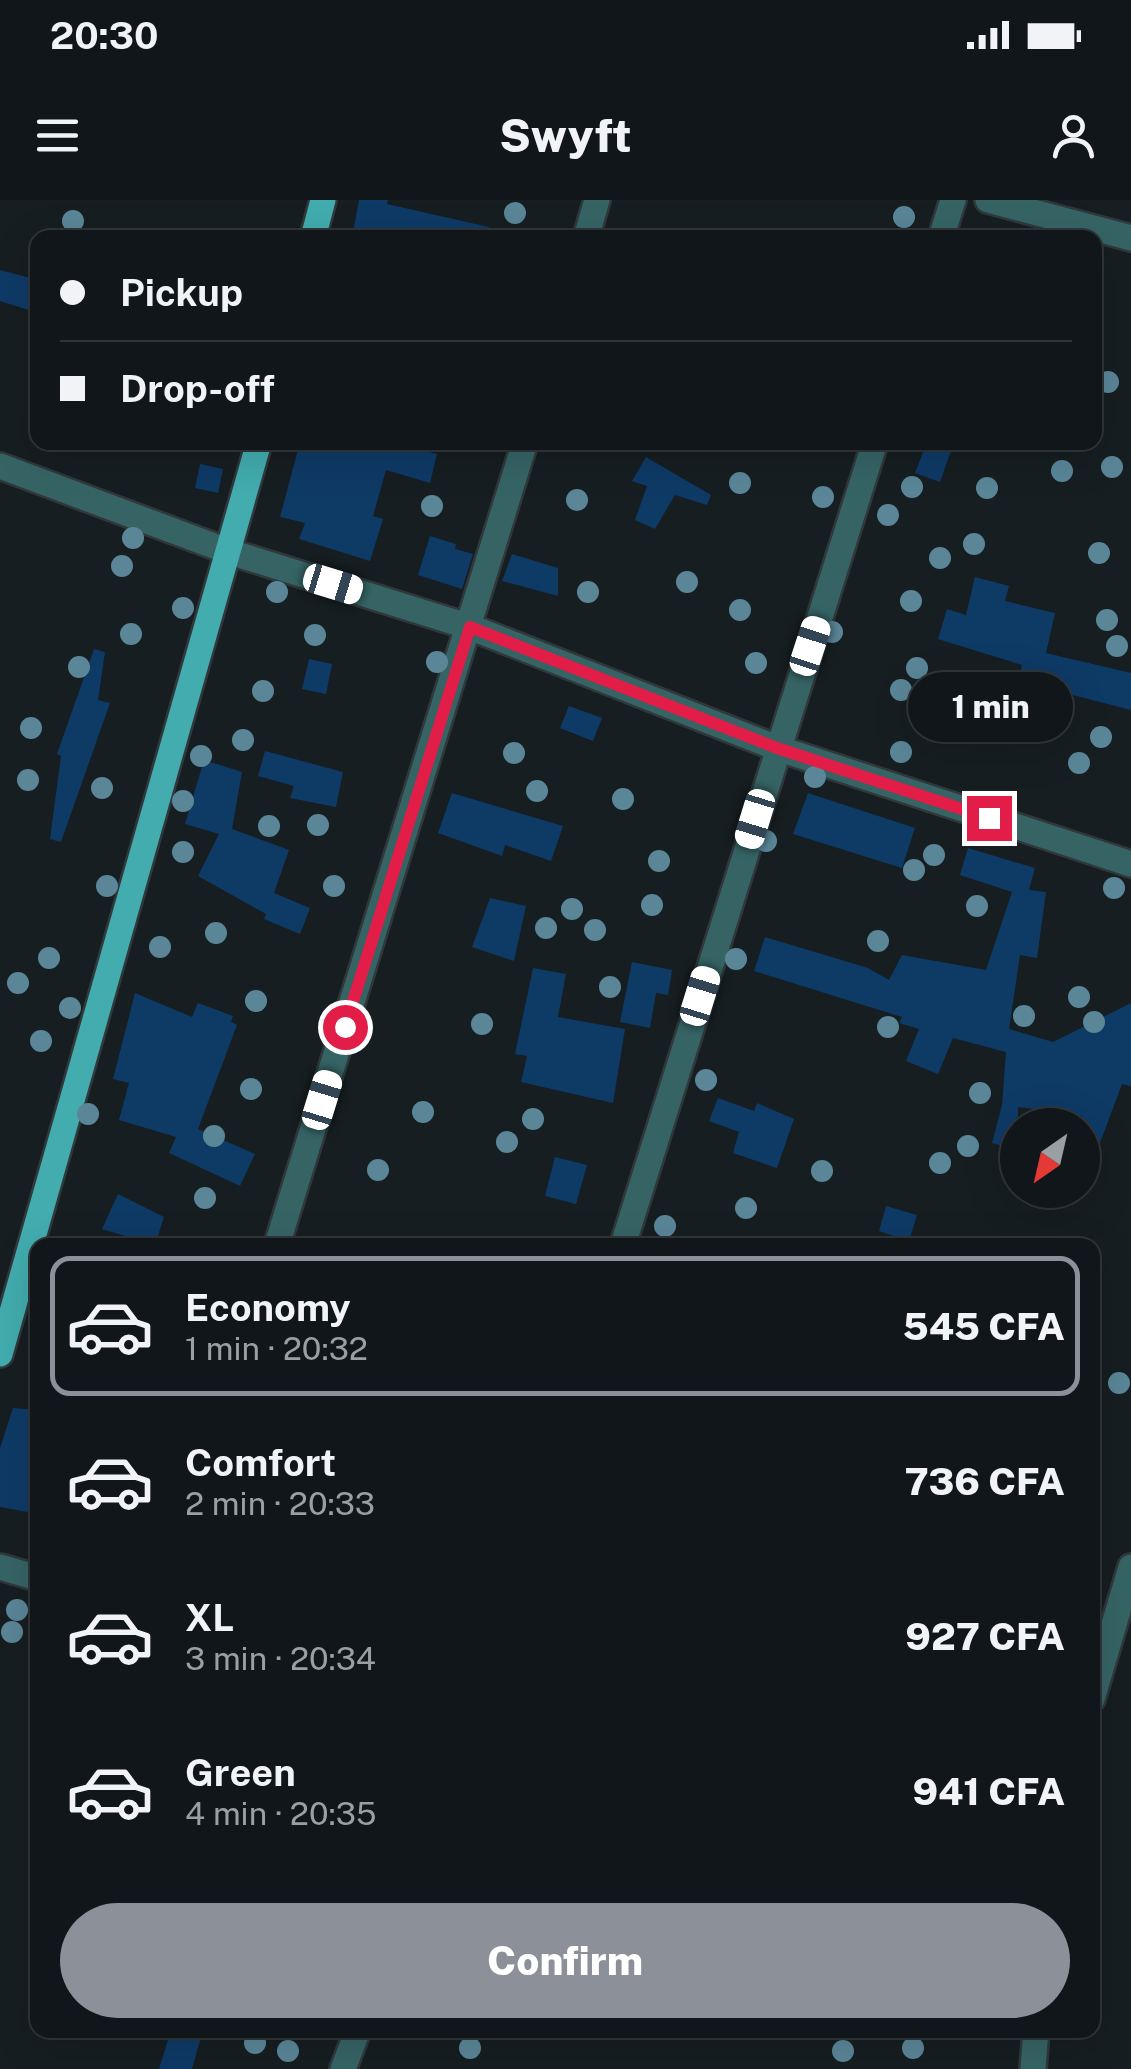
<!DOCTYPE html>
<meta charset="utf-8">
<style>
body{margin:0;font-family:"Public Sans",sans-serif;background:#191f22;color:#f1f3f6;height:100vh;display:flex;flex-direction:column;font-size:38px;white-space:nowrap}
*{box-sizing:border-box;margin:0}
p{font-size:32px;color:#9c9fa2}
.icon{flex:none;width:55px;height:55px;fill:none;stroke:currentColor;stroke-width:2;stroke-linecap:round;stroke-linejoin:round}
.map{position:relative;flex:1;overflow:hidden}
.side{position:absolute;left:30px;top:1038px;width:1070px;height:800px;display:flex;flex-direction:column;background:#101619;border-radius:20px;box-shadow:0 10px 40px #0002,0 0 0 2px #303538}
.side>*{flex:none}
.guide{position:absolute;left:30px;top:30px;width:1072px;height:220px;border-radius:20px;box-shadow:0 10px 40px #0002,0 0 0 2px #303538;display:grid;align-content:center;height:220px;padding:0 30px;background:#101619}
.needle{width:65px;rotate:214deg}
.buttons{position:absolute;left:1000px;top:908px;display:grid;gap:20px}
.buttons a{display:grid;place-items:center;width:100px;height:100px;border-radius:50%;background:#101619;box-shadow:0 10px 40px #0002,0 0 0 2px #303538;font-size:50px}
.end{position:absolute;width:45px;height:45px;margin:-22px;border:12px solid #e11d48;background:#fff;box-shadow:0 0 0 5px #fff}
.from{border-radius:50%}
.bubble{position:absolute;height:70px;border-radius:35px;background:#101619;box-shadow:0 10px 40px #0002,0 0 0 2px #303538;font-size:32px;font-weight:800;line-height:70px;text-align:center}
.car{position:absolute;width:30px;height:60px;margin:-30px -15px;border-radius:12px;box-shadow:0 0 8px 2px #0007;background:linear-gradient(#fff 24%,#345 0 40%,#fff 0 76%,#345 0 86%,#fff 0)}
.guide b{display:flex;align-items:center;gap:35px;height:95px;font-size:38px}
.guide b+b{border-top:2px solid #303538}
.guide i{width:25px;height:25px;background:#f1f3f6}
ul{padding:18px 0 0;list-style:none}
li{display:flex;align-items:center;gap:30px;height:140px;margin:0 20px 15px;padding:0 10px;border:5px solid transparent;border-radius:20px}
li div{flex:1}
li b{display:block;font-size:38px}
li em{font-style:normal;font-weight:800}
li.current{border-color:#8c9099}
li>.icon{width:90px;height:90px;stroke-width:1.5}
.button{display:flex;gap:20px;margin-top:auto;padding:20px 30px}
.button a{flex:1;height:115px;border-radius:60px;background:#8c9099;color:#fff;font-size:40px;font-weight:800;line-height:115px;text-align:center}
.status{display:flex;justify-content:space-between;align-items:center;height:70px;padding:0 50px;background:#101619;direction:ltr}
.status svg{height:28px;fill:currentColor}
header{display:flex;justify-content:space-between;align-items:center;height:130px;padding:0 30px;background:#101619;font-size:45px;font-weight:800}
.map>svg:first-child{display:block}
.building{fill:#0e3a66}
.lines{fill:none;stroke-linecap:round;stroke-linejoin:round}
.minor-casing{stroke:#30383b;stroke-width:30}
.major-casing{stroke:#30383b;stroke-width:30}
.minor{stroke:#366465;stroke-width:25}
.major{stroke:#42acae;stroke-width:25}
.tree{fill:#5a8698}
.route{stroke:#e11d48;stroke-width:12}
</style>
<div class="status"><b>20:30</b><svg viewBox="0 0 49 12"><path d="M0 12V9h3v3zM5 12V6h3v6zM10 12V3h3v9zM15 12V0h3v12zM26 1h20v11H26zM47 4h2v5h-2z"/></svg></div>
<header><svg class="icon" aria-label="menu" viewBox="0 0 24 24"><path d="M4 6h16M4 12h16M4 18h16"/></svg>Swyft<svg class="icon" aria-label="person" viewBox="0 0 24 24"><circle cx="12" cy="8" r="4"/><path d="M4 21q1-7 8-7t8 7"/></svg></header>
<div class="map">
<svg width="1131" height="1869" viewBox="0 0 1131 1869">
<rect width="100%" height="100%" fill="#161e21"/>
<path class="building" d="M359 0H388L387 4 489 27 488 38H352Z
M0 70 38 80V113L0 101Z
M300 242H419L417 249 437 254 430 283 386 270 373 316 383 319 370 361 299 339 305 323 280 317Z
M927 242H954L940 282 915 273Z
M646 257 711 295 707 305 675 295 655 329 635 320 647 286 632 281Z
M200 264 223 269 218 293 195 288Z
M430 336 456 344 455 349 473 354 462 389 418 375Z
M512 354 558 368V396L502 381Z
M975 377 1009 386 1005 401 1055 413 1046 453 1131 473V510L1065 493 1060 507 1015 497 1022 465 938 439 947 409 966 415Z
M94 449 105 452 98 500 110 503 61 642 50 639 61 556 57 554Z
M309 459 332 464 326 494 302 489Z
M569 506 602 518 593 541 560 528Z
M265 551 343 572 336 607 290 598 294 586 258 576Z
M204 560 242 572 232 629 289 650 274 693 310 708 300 734 264 719 266 714 198 676 219 634 185 624Z
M452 593 563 626 551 661 505 645 502 656 438 633Z
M808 593 915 628 902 668 793 634Z
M968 648 1035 668 1029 690 1046 692 1037 758 1020 755 1009 829 1053 842 1131 803V886L1122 884 1085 983 1082 916 1018 907V950L992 943 1002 905 1006 852 953 838 938 874 906 861 919 829 899 823 902 817 754 771 765 737 868 768 889 780 902 755 986 770 1012 692 960 675Z
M490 698 526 706 514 761 472 747Z
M632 762 672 770 668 795 656 793 650 828 620 822Z
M533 768 566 774 558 817 625 829 613 903 521 882 527 856 515 854Z
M135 793 192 817 198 803 233 816 231 822 237 825 198 929 255 954 240 986 169 953 176 937 119 920 129 883 113 879Z
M718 898 754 911 757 903 794 919 777 968 733 953 739 932 709 921Z
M555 957 587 965 576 1004 545 996Z
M118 994 164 1017 155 1045 102 1029Z
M886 1006 917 1015 909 1041 879 1031Z
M13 1208 38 1210V1314L0 1307V1248Z
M171 1830H203L192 1869H159Z"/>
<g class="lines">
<g class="minor-casing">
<path id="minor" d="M988 0 1131 38
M586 38 597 0
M941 38 953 0
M0 266 230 352 470 427 777 548 1131 664
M277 1045 525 242
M623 1045 875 242
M0 1367 38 1378
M1092 1499 1131 1367
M343 1869 358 1830
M1033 1869 1036 1830"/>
</g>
<g class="major-casing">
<path id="major" d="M313 38 323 0
M0 1154 259 242"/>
</g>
<use href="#minor" class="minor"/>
<use href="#major" class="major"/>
</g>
<g class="tree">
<circle cx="515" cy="13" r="11"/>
<circle cx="904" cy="17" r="11"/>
<circle cx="73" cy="21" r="11"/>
<circle cx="1108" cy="182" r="11"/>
<circle cx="1112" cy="267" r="11"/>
<circle cx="1062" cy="271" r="11"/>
<circle cx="740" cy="283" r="11"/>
<circle cx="912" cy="287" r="11"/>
<circle cx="987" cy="288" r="11"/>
<circle cx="823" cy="297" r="11"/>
<circle cx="577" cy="300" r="11"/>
<circle cx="432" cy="306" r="11"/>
<circle cx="888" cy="315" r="11"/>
<circle cx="133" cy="338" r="11"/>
<circle cx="974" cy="344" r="11"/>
<circle cx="1099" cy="353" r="11"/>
<circle cx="940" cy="358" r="11"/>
<circle cx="122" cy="366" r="11"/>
<circle cx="687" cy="382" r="11"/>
<circle cx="277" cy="392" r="11"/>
<circle cx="588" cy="392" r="11"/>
<circle cx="911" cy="401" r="11"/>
<circle cx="183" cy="408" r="11"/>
<circle cx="740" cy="410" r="11"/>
<circle cx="1107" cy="420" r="11"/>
<circle cx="832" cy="432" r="11"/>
<circle cx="131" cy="434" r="11"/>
<circle cx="315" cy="435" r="11"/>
<circle cx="1117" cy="446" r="11"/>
<circle cx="437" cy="462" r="11"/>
<circle cx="756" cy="463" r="11"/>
<circle cx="79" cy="467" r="11"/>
<circle cx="917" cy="468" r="11"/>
<circle cx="901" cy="490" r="11"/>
<circle cx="263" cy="491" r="11"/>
<circle cx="996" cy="521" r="11"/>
<circle cx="31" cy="528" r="11"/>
<circle cx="1101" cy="537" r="11"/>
<circle cx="243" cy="540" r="11"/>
<circle cx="901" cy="552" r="11"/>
<circle cx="514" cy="553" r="11"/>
<circle cx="201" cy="556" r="11"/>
<circle cx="1079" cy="563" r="11"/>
<circle cx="815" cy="577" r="11"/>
<circle cx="28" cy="580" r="11"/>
<circle cx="102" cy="588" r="11"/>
<circle cx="537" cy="591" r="11"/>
<circle cx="623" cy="599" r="11"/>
<circle cx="183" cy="601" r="11"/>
<circle cx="318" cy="625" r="11"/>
<circle cx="269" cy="626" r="11"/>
<circle cx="766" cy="641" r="11"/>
<circle cx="183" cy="652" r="11"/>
<circle cx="934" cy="655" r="11"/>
<circle cx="659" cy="661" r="11"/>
<circle cx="914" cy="670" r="11"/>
<circle cx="107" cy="686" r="11"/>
<circle cx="334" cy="686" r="11"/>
<circle cx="1114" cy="688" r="11"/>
<circle cx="652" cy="705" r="11"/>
<circle cx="977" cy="706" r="11"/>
<circle cx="572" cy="709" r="11"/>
<circle cx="546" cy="728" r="11"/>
<circle cx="595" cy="730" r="11"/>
<circle cx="216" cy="733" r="11"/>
<circle cx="878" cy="741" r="11"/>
<circle cx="160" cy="747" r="11"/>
<circle cx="49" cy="758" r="11"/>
<circle cx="736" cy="759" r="11"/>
<circle cx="18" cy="783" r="11"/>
<circle cx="610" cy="787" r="11"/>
<circle cx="1079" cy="797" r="11"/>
<circle cx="256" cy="801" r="11"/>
<circle cx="70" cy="808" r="11"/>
<circle cx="1024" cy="816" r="11"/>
<circle cx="1094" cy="822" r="11"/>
<circle cx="482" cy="824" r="11"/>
<circle cx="888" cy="827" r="11"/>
<circle cx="41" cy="841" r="11"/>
<circle cx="706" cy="880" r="11"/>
<circle cx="251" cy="889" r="11"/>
<circle cx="980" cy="893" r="11"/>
<circle cx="423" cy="912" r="11"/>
<circle cx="88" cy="914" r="11"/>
<circle cx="533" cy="919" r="11"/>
<circle cx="214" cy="936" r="11"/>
<circle cx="507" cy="942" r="11"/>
<circle cx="968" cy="946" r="11"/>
<circle cx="940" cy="963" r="11"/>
<circle cx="378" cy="970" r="11"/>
<circle cx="822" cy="971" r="11"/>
<circle cx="205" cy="998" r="11"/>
<circle cx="746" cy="1008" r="11"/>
<circle cx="665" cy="1026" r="11"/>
<circle cx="1119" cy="1183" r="11"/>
<circle cx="17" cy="1410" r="11"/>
<circle cx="12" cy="1432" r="11"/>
<circle cx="255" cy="1843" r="11"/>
<circle cx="470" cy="1848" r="11"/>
<circle cx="913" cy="1848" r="11"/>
<circle cx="288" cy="1851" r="11"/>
<circle cx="843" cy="1851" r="11"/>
</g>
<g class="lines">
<path class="route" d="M345 827 470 427 777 548 989 618"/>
</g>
</svg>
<div class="buttons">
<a><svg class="needle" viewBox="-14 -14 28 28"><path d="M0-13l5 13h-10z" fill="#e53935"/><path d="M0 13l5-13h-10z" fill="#9c9fa2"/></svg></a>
</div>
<i class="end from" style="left:345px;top:827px"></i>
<i class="end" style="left:989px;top:618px"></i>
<div class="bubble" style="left:908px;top:472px;width:165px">1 min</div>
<i class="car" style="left:333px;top:384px;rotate:107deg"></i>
<i class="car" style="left:810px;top:446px;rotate:18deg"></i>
<i class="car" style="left:755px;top:619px;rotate:197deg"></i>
<i class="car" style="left:700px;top:796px;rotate:17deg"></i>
<i class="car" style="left:322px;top:900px;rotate:17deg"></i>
<div class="guide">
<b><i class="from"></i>Pickup</b>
<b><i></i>Drop-off</b>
</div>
<section class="side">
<ul>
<li class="current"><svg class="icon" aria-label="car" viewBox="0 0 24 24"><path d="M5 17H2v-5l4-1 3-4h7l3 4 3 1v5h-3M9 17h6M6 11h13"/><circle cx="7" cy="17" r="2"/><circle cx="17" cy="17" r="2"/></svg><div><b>Economy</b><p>1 min · 20:32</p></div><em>545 CFA</em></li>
<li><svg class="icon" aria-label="car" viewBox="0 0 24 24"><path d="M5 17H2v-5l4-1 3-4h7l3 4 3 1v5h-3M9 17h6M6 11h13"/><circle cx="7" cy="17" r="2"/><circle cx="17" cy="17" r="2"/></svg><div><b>Comfort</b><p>2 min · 20:33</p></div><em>736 CFA</em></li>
<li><svg class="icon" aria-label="car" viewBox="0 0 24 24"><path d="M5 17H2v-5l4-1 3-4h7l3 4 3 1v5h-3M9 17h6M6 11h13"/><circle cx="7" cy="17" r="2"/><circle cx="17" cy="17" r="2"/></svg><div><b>XL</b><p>3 min · 20:34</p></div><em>927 CFA</em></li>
<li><svg class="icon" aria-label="car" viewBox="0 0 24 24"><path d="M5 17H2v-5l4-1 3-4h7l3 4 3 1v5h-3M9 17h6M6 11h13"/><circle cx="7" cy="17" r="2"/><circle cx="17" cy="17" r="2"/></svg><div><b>Green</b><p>4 min · 20:35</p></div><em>941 CFA</em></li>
</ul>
<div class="button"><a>Confirm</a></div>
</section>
</div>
